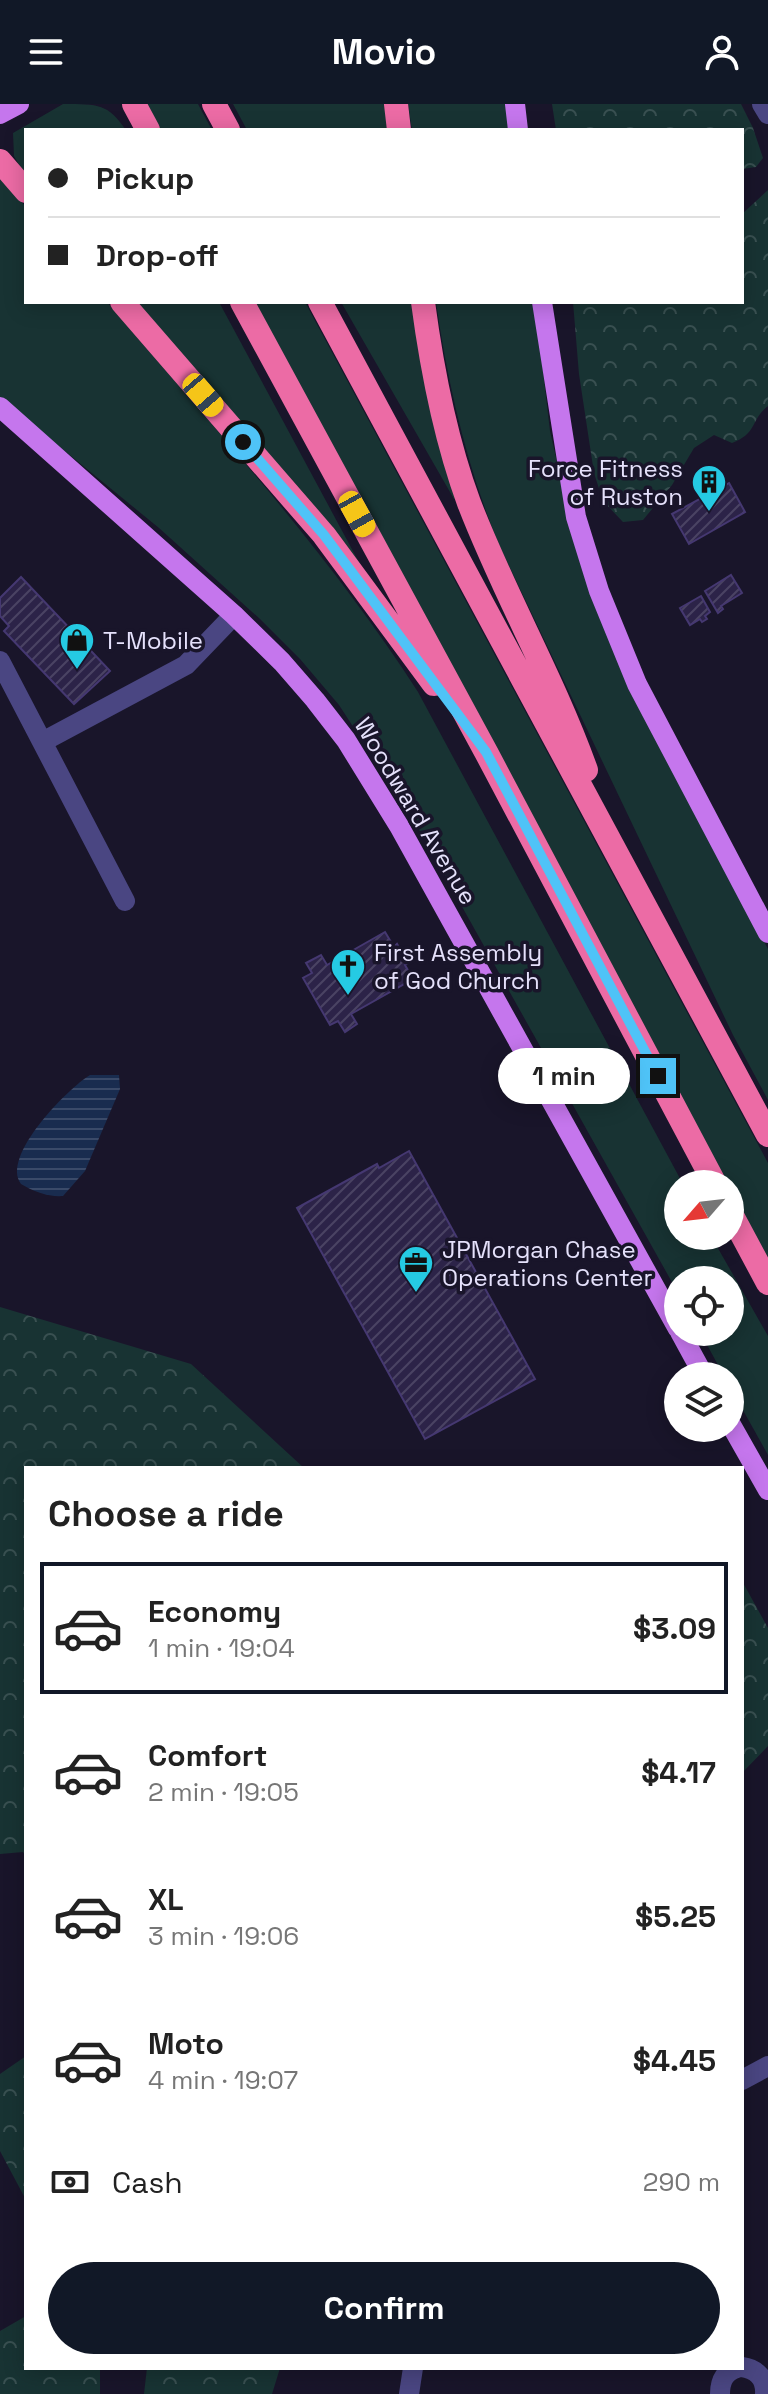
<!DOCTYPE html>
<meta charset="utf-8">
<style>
body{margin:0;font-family:"Space Grotesk",sans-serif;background:#f6f6f6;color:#222;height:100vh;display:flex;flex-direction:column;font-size:30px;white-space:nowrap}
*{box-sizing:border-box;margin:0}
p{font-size:26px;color:#767676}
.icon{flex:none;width:44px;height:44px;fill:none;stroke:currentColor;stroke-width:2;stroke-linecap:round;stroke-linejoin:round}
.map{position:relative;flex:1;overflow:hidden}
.side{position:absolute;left:24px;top:1362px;width:720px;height:904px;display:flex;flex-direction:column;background:#fff;border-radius:0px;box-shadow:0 4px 20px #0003}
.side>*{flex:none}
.hud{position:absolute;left:24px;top:24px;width:720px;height:176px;border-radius:0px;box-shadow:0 4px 20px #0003;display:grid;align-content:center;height:176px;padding:0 24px;background:#fff}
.needle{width:52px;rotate:242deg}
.controls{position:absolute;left:664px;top:1066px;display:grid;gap:16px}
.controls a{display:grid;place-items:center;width:80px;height:80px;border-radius:50%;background:#fff;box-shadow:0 4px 20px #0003;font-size:40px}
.end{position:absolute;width:36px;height:36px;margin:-18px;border:10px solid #4fc3f7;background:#111;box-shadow:0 0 0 4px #111}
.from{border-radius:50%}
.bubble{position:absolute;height:56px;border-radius:28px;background:#fff;box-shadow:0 4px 20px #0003;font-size:26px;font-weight:700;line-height:56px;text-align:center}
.car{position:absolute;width:24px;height:48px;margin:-24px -12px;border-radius:10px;box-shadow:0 0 6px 2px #0007;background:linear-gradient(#f5c518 24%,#345 0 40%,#f5c518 0 76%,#345 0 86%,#f5c518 0)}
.hud b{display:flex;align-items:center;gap:28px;height:76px;font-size:30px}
.hud b+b{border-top:2px solid #e0e0e0}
.hud i{width:20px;height:20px;background:#222}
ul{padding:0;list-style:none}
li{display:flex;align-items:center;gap:24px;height:132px;margin:0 16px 12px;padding:0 8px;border:4px solid transparent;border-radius:0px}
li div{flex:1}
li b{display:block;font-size:30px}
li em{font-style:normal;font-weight:700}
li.selected{border-color:#111827}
li>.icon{width:72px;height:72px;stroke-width:1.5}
h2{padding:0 24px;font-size:36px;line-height:96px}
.pay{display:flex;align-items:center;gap:20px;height:88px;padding:0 24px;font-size:30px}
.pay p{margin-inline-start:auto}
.primary-button{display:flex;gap:16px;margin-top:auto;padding:16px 24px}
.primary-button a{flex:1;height:92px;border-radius:48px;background:#111827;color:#fff;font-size:32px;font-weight:700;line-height:92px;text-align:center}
header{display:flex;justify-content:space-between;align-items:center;height:104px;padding:0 24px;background:#111827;color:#fff;font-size:36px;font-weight:700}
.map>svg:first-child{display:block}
.grass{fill:#183333}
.forest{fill:url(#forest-crowns)}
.water{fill:url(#water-rules)}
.building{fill:url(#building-hatch);stroke:#453871;stroke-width:2}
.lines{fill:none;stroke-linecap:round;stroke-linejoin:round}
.minor{stroke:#4a4682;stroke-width:20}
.major{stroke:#c576ed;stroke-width:20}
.highway{stroke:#ec6ba5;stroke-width:24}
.route{stroke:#4fc3f7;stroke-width:10}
.labels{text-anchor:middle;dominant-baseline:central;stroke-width:7;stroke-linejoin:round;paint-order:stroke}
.poi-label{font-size:24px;fill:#e5e1fb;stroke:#19152a;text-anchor:start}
.street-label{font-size:24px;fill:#e5e1fb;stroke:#19152a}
</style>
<header><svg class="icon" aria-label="menu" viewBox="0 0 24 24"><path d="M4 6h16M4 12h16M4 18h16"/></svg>Movio<svg class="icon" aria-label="person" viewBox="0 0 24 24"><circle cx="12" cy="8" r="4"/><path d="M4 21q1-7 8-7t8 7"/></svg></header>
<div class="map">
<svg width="768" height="2290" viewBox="0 0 768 2290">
<defs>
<pattern id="forest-crowns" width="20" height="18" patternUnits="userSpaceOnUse" patternTransform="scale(2)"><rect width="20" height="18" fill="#183333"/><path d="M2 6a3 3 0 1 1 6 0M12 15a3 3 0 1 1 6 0" fill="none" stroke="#395051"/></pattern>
<pattern id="water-rules" width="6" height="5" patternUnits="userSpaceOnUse" patternTransform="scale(2)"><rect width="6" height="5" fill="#192c4f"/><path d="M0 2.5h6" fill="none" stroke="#3a4a69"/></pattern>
<pattern id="building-hatch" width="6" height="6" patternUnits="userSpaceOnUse" patternTransform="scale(2)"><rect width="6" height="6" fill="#2c2348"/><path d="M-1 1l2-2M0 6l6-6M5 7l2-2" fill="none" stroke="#4a4363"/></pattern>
</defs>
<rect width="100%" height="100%" fill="#19152a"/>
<path class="grass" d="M63 0C99 0 108 0 126 26H26V73L14 52 13 29Z
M147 0H198L212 26H161Z
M233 0H388L392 26H247Z
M408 0H510L515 26H412Z
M0 73 26 103V198H107C214 324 328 448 418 588L683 1080H678V1132H711L768 1232V1351L730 1283V1272H724L700 1228H730V1176H678V1189L413 715 339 601 300 555 260 515 159 424 0 294Z
M130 198H219L361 462Z
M253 198H305L768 1059V1156L730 1085V1080H727Z
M341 198H416L458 393 454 395Z
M436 198H535L550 327 574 433 684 688 768 845V996L733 931 499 441C467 363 448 282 436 198Z"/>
<path class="forest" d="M552 0H741L753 24 763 54 756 63 742 65V26H556Z
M768 86V302C750 316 758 329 732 339L714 331 694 344 672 381 643 416 623 418 603 397 594 369 579 270 573 198H742V110Z
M0 1203 191 1260 304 1364H26V1753L23 1748 0 1750Z
M742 1477 768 1524V1642L742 1669Z
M26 1952V2096L0 2047V1970Z
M26 2212V2264H100V2290H0V2227Z
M147 2264H280L272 2290H144Z"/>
<path class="water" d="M90 971H119L120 985 85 1067 63 1092C49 1093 34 1088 21 1080 0 1053 67 985 90 971Z"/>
<path class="building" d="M729 379 745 408 689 440 672 410Z
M731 471 742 489 721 502 723 505 718 509 705 487Z
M21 473 110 567 74 600 4 527 9 522 0 512V494Z
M701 492 710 508 705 512 707 515 702 518 700 515 690 521 680 504Z
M385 828 394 843 397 840 408 859 405 861 413 875 351 910 357 920 345 928 338 917 330 921 303 874 312 869 306 859 321 851 327 861Z
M409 1047 535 1275 425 1335 297 1104 377 1060 379 1064Z"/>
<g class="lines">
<path class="minor" d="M762 0 768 10
M0 557 125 797
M44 637 186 561 234 511
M742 1976 768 1962
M742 2263C757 2265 766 2275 765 2290
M409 2290 413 2264
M720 2290C720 2278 724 2268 737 2264"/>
<path class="major" d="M515 0 518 26
M0 10 19 0
M542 198 576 413 599 487 637 580 768 829
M0 303 234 511 282 558 315 596 346 636 399 722 678 1225
M680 1228 704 1272
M730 1319 768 1386"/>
<path class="highway" d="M134 0 148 26
M214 0 228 26
M396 0 399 26
M0 57 26 87
M122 198 324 431 434 580
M242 198 486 648 715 1080
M320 198 768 1031
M423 198C432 266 445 334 469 399 504 490 553 574 586 666
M730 1108 768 1179"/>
</g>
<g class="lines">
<path class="route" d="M243 338 324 431 486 648 658 972"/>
</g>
<defs>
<g id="building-pin" transform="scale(1.8)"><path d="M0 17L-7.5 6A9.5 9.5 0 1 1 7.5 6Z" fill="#25cae3" stroke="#19152a"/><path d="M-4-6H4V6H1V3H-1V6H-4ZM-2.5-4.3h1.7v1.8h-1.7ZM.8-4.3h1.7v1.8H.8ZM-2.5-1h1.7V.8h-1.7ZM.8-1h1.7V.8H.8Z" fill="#111"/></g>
<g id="shop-pin" transform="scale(1.8)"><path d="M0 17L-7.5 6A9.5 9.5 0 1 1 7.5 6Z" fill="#25cae3" stroke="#19152a"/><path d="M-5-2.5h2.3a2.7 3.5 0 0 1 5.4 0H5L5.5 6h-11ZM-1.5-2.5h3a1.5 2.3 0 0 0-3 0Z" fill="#111"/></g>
<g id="church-pin" transform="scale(1.8)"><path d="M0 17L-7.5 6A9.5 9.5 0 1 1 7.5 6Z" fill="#25cae3" stroke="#19152a"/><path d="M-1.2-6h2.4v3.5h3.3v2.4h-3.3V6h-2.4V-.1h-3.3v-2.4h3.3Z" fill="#111"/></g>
<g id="office-pin" transform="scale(1.8)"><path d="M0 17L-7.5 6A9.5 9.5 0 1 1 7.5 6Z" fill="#25cae3" stroke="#19152a"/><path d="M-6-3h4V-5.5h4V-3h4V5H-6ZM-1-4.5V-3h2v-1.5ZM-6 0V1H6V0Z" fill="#111"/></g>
</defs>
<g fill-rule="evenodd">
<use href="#building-pin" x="709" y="378"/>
<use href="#shop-pin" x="77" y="536"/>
<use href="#church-pin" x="348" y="862"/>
<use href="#office-pin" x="416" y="1159"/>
</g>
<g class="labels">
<g class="poi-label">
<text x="683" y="364" text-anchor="end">Force Fitness<tspan x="683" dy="28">of Ruston</tspan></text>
<text x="103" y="536">T-Mobile</text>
<text x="374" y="848">First Assembly<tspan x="374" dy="28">of God Church</tspan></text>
<text x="442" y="1145">JPMorgan Chase<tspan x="442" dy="28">Operations Center</tspan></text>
</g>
<g class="street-label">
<text transform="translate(416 707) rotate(59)">Woodward Avenue</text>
</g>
</g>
</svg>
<div class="controls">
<a><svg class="needle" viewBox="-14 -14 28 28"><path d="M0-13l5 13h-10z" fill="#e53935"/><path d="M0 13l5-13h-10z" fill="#767676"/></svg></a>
<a><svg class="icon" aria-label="locate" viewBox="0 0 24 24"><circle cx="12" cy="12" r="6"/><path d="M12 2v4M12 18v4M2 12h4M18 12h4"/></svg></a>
<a><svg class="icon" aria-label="layers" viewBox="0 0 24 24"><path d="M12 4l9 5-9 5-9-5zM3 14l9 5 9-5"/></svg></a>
</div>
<i class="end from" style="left:243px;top:338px"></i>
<i class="end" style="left:658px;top:972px"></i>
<div class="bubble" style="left:498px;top:944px;width:132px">1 min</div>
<i class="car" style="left:203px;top:291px;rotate:139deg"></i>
<i class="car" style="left:357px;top:410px;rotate:151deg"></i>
<div class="hud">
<b><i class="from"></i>Pickup</b>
<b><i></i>Drop-off</b>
</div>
<section class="side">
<h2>Choose a ride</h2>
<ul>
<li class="selected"><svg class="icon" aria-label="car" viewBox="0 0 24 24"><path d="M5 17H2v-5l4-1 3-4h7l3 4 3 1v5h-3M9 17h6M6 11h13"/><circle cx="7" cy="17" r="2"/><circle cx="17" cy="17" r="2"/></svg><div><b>Economy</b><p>1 min · 19:04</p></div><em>$3.09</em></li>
<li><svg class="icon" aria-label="car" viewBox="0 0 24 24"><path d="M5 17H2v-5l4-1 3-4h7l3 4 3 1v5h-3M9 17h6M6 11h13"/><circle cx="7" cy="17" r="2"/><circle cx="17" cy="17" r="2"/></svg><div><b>Comfort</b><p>2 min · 19:05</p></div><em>$4.17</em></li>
<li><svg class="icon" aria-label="car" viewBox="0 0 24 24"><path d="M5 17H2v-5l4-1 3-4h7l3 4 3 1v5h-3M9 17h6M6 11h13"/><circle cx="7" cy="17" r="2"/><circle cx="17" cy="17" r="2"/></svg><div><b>XL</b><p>3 min · 19:06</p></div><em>$5.25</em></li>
<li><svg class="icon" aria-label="car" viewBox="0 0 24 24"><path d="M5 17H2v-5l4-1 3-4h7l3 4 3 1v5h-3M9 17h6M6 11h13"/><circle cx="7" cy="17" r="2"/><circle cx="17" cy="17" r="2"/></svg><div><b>Moto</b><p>4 min · 19:07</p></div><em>$4.45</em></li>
</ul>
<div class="pay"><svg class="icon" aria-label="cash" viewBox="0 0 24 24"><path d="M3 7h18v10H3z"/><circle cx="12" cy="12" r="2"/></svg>Cash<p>290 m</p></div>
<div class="primary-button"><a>Confirm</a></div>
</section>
</div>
